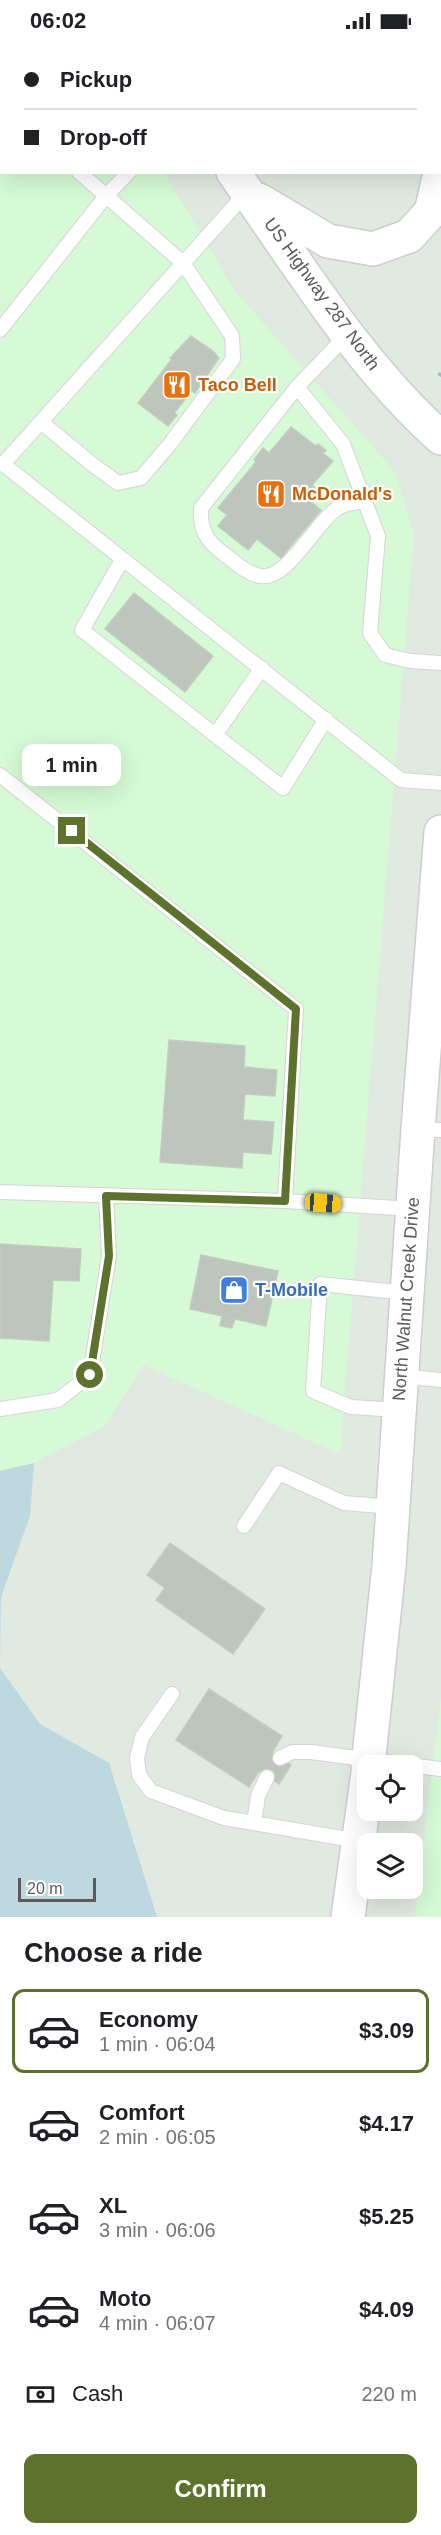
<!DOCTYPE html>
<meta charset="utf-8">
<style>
body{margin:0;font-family:Arial,sans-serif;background:#f6f6f6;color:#202124;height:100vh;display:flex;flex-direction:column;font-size:22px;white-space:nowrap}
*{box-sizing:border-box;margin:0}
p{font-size:20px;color:#757577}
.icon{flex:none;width:33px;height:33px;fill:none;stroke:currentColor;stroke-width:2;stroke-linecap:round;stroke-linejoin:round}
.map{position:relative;height:1875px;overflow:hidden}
.side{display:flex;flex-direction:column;background:#fff;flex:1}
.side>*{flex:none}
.hud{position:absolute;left:0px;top:0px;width:441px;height:132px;box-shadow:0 6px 24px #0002;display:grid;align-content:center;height:132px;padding:0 24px;background:#fff}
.controls{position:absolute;left:357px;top:1713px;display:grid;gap:12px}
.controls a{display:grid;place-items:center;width:66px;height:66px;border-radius:12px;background:#fff;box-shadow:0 6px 24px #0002;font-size:30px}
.scale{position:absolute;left:18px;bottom:15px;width:78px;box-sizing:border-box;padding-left:6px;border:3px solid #5e585f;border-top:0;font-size:16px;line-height:21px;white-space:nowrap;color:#5e585f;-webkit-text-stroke:4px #fff;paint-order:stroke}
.end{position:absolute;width:27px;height:27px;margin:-14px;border:8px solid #5d732d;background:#fff;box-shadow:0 0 0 3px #fff}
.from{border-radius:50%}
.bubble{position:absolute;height:42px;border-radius:12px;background:#fff;box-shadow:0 6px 24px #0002;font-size:20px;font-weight:800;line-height:42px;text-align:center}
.car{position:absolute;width:18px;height:36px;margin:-18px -9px;border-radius:8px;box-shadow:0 0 4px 2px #0007;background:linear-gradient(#f5c518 24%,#345 0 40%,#f5c518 0 76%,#345 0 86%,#f5c518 0)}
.hud b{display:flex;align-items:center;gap:21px;height:57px;font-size:22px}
.hud b+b{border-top:2px solid #e0e0e0}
.hud i{width:15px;height:15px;background:#202124}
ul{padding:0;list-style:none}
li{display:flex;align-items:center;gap:18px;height:84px;margin:0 12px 9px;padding:0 12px;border:3px solid transparent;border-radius:12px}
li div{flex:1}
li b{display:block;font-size:22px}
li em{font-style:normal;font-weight:800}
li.active{border-color:#5d732d}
li>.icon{width:54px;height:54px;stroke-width:1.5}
h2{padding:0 24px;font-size:27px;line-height:72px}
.pay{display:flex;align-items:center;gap:15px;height:66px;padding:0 24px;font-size:22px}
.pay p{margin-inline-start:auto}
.action{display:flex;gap:12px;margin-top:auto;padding:12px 24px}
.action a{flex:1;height:69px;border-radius:12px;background:#5d732d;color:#fff;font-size:24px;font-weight:800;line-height:69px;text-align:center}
.status{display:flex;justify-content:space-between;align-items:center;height:42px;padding:0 30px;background:#fff;direction:ltr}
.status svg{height:16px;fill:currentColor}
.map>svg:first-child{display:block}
.commercial{fill:#d5fad5}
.green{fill:#bed8e0}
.building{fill:#bec5bc;stroke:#c0cebf;stroke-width:1.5}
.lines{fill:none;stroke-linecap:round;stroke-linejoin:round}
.lane-casing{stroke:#d8d2d8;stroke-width:16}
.secondary-casing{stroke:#d1cbd2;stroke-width:36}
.highway-casing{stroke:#26d515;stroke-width:36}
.path{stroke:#a2bad1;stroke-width:4;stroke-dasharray:6 3;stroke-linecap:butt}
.lane{stroke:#fff;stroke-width:14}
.secondary{stroke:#fff;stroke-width:33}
.highway{stroke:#92f28f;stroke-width:33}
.route{stroke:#5d732d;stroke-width:8}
.labels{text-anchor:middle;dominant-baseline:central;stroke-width:4.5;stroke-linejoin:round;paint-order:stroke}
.street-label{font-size:18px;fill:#5e585f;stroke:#fff}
.food-label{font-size:18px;font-weight:bold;fill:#c56008;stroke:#fff;text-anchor:start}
.shop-label{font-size:18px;font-weight:bold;fill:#366cbe;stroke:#fff;text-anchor:start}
</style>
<div class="status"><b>06:02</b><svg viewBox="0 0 49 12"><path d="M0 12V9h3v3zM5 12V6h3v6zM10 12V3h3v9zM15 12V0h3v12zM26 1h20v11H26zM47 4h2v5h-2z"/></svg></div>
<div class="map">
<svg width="441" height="1875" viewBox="0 0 441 1875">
<rect width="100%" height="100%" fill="#e0eae0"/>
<path class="commercial" d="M0 0 73 1 2 2V130L164 131 235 249 395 430 414 493 340 1412 143 1323 105 1384 34 1421 0 1429Z
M441 1653V1875H415Z"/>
<path class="green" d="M34 1421 30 1474 1 1555 0 1626 40 1682 109 1721 157 1875H0V1429Z"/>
<path class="building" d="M191 294 213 309 219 316 195 351 192 349 174 371 177 373 168 384 138 361 172 317 170 316Z
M291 385 316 404 318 402 326 408 323 411 333 419 312 443 317 447 308 457 321 468 281 516 257 497 248 508 218 484 227 473 218 466 256 420 254 418 263 406 269 411Z
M134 551 213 614 185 650 105 587Z
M169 998 245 1004 244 1025 277 1028 275 1054 245 1052 243 1078 274 1080 271 1112 243 1110 242 1126 160 1120Z
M0 1202 81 1207 79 1239 53 1238 49 1299 0 1296Z
M201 1213 278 1229 266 1284 235 1277 232 1286 220 1284 222 1274 190 1267Z
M170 1501 265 1567 233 1612 156 1558 165 1546 147 1533Z
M209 1647 282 1694 272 1711 291 1723 279 1742 259 1729 249 1745 176 1698Z"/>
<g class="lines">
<g class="lane-casing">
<path id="lane" d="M1 0 2 2
M247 150 3 422 401 738 441 741
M0 288 106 154 129 130
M347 293 297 345 343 402 378 494 370 591 385 613 410 619 441 621
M297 345 201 466C200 488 206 499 224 512 235 520 246 531 260 534 288 539 315 480 338 466 345 461 355 461 364 459
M41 380 93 423 118 441 141 436 170 402 233 317 232 294 183 221 79 130
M122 518 82 588 215 693 262 626
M215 693 283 746 326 677
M0 733 296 967 285 1159
M418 1087 441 1088
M0 1150 285 1159 413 1167
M401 1334 441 1338
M0 1367 58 1358 90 1333 109 1214 106 1154
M399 1368 351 1365 313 1349 320 1242 407 1251
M244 1484 279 1431 344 1461 393 1465
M172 1652 142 1695 137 1716 139 1733 151 1749 224 1776 359 1799
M280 1716 292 1710H311L441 1727
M254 1781 258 1754 267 1735"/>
</g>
<g class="secondary-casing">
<path id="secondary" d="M137 0 138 2
M233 130C298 221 357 321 441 396
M259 158 328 199 373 207 409 194 431 170 441 127
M368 1724 389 1524 418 1087 441 790
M348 1875 368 1731"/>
</g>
<g class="highway-casing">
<path id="highway" d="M404 0 406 2
M440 33 441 34"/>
</g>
<path class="path" d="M439 334 441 331"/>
<use href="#lane" class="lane"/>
<use href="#secondary" class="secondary"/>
<use href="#highway" class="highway"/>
</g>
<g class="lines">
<path class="route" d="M72 789 296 967 285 1159 106 1154 109 1214 90 1333"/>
</g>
<defs>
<g id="restaurant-square" transform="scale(1.5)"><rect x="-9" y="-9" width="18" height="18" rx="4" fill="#e8710a" stroke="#fff"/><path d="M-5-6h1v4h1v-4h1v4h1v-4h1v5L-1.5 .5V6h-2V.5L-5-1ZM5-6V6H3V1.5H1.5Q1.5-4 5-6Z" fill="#fff"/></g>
<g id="shop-square" transform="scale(1.5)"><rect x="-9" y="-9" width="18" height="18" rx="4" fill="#3f7fe0" stroke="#fff"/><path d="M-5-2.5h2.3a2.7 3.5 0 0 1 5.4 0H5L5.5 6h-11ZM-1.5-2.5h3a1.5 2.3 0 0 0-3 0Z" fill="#fff"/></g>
</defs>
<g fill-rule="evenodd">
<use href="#restaurant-square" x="177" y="343"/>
<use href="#restaurant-square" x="271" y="452"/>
<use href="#shop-square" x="234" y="1248"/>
</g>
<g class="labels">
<g class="street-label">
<text transform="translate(322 252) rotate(54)">US Highway 287 North</text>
<text transform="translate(406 1257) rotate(-86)">North Walnut Creek Drive</text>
</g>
<g class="food-label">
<text x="198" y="343">Taco Bell</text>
<text x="292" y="452">McDonald's</text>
</g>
<g class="shop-label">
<text x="255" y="1248">T-Mobile</text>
</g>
</g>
</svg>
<div class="controls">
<a><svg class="icon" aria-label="locate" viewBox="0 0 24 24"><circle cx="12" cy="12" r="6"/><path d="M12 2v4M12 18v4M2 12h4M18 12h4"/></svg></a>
<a><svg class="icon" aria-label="layers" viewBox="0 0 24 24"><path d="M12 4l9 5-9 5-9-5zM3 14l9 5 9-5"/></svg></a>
</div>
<div class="scale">20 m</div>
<i class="end from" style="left:90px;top:1333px"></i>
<i class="end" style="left:72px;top:789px"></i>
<div class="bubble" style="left:22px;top:702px;width:99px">1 min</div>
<i class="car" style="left:323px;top:1161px;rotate:94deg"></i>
<div class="hud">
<b><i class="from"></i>Pickup</b>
<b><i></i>Drop-off</b>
</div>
</div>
<section class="side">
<h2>Choose a ride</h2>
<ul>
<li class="active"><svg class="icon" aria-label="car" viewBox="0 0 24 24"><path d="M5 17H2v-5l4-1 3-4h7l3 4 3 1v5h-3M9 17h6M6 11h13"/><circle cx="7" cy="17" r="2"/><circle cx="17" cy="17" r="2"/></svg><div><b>Economy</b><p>1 min · 06:04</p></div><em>$3.09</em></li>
<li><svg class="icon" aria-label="car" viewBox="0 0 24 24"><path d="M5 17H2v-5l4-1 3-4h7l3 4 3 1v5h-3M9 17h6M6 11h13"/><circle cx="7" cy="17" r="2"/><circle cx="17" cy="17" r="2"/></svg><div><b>Comfort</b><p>2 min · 06:05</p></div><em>$4.17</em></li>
<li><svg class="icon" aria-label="car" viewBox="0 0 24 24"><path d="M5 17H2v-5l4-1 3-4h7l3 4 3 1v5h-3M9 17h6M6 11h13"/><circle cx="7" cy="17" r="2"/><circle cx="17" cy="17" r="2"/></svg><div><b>XL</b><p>3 min · 06:06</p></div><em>$5.25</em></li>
<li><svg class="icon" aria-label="car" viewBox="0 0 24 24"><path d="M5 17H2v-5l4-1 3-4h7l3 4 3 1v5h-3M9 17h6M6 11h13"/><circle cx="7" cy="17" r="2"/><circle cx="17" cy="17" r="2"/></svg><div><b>Moto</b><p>4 min · 06:07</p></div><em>$4.09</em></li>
</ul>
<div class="pay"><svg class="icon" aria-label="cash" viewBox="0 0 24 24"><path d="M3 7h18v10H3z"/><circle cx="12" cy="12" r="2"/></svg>Cash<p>220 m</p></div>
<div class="action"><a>Confirm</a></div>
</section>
